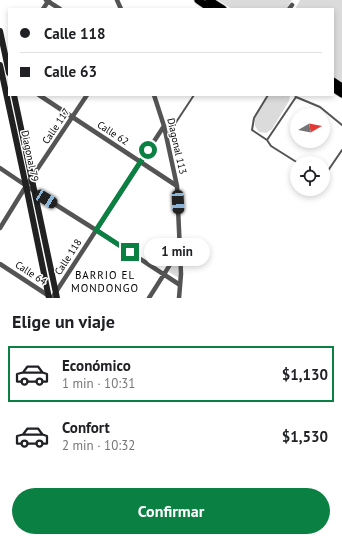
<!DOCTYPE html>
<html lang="es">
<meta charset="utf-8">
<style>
body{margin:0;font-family:"PT Sans",sans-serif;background:#f2f2f2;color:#202124;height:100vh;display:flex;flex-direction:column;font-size:15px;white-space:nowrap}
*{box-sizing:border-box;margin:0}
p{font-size:13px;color:#757577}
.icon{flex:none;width:22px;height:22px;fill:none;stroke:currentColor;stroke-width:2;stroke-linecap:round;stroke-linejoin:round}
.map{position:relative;height:298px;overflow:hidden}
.side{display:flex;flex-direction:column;background:#fff;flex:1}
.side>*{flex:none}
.guide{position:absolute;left:8px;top:8px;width:326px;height:88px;border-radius:0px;box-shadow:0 2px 6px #0003;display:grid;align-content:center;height:88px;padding:0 12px;background:#fff}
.needle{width:26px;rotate:81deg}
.fabs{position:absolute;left:290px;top:108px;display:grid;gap:8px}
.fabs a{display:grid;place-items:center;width:40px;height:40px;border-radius:50%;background:#fff;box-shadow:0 2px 6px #0003;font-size:20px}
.end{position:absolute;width:18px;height:18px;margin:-9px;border:5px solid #0b8043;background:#fff;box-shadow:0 0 0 2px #fff}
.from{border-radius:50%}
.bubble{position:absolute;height:28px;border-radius:14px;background:#fff;box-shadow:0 2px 6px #0003;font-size:13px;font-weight:700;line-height:28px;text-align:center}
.car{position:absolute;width:12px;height:24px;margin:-12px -6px;border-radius:5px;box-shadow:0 0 3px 1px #0007;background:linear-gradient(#222 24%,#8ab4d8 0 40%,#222 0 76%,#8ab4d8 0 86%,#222 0)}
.guide b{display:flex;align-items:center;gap:14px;height:38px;font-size:15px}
.guide b+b{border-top:1px solid #e0e0e0}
.guide i{width:10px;height:10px;background:#202124}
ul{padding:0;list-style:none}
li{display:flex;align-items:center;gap:12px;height:56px;margin:0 8px 6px;padding:0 4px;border:2px solid transparent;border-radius:0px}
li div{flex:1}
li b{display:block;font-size:15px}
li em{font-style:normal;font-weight:700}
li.active{border-color:#0b8043}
li>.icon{width:36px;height:36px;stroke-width:1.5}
h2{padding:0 12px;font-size:18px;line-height:48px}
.button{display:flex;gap:8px;margin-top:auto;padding:8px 12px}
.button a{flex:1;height:46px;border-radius:24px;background:#0b8043;color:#fff;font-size:16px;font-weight:700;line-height:46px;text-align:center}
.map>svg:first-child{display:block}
.green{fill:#dbdbdb}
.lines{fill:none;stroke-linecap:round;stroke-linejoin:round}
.primary-casing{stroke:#dbdbdb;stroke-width:9}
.lane{stroke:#545454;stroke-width:2}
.street{stroke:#545454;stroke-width:4.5}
.secondary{stroke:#212121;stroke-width:6}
.primary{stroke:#000;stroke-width:7}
.route{stroke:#0b8043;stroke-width:5}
.labels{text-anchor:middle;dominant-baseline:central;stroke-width:3;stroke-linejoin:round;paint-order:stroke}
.street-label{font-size:10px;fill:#000;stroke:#fff}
.neighbourhood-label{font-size:11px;letter-spacing:1px;fill:#000;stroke:#fff}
</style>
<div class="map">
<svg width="342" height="298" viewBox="0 0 342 298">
<rect width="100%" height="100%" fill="#fff"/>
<path class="green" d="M218 0H292L286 9H232Z
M300 0H342V82L333 76V9H295Z
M269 95H290L289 101 272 129 266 133 259 132 255 126V118Z
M178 257 179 278 169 272Z"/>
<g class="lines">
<g class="primary-casing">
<path id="primary" d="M198 0 211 9
M209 0 223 9
M333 81 342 87
M333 88 342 94"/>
</g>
<path class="lane" d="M268 95 254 118 252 130 267 140 296 97 295 95
M296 97 320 107 342 125
M167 136 194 95
M267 140 271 146 298 163
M323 178 342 150"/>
<path class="street" d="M46 0 60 9
M117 0 121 9
M43 9 49 0
M289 9 292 5
M39 95 177 186
M154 95 164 126 177 186 181 274 179 298
M0 168 34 191 96 230 180 285
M0 228 26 186 87 95
M0 264 49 296
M52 298 164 126
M149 298 180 249"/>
<path class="secondary" d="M0 31 9 73
M0 65 26 186 49 298
M14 95 57 298"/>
<use href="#primary" class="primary"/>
</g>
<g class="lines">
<path class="route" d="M130 252 96 230 148 150"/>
</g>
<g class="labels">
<g class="street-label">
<text transform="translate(56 126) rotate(-56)">Calle 117</text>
<text transform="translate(113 133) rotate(33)">Calle 62</text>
<text transform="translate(177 146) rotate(77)">Diagonal 113</text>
<text transform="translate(30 156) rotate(78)">Diagonal 79</text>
<text transform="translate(68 257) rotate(-57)">Calle 118</text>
<text transform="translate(31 273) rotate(33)">Calle 64</text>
</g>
<g class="neighbourhood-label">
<text x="105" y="275">BARRIO EL<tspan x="105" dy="13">MONDONGO</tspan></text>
</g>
</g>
</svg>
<div class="fabs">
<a><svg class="needle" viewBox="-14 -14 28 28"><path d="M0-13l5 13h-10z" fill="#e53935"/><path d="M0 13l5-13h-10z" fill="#757577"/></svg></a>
<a><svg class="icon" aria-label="locate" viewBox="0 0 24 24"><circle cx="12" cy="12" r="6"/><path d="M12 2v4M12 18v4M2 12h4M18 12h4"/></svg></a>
</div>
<i class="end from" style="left:148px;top:150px"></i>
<i class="end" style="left:130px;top:252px"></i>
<div class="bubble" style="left:144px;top:238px;width:66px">1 min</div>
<i class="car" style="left:46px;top:199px;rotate:121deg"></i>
<i class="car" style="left:178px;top:202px;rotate:177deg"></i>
<div class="guide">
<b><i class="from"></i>Calle 118</b>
<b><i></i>Calle 63</b>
</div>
</div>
<section class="side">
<h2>Elige un viaje</h2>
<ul>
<li class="active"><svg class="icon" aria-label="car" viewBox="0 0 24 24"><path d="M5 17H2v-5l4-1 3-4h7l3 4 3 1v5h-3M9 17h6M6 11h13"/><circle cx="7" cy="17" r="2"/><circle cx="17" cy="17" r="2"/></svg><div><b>Económico</b><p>1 min · 10:31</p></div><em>$1,130</em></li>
<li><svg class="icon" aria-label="car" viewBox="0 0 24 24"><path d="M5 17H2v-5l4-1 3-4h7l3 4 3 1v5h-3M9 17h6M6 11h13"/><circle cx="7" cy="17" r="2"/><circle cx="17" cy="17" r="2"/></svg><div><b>Confort</b><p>2 min · 10:32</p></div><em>$1,530</em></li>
</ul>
<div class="button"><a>Confirmar</a></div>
</section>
